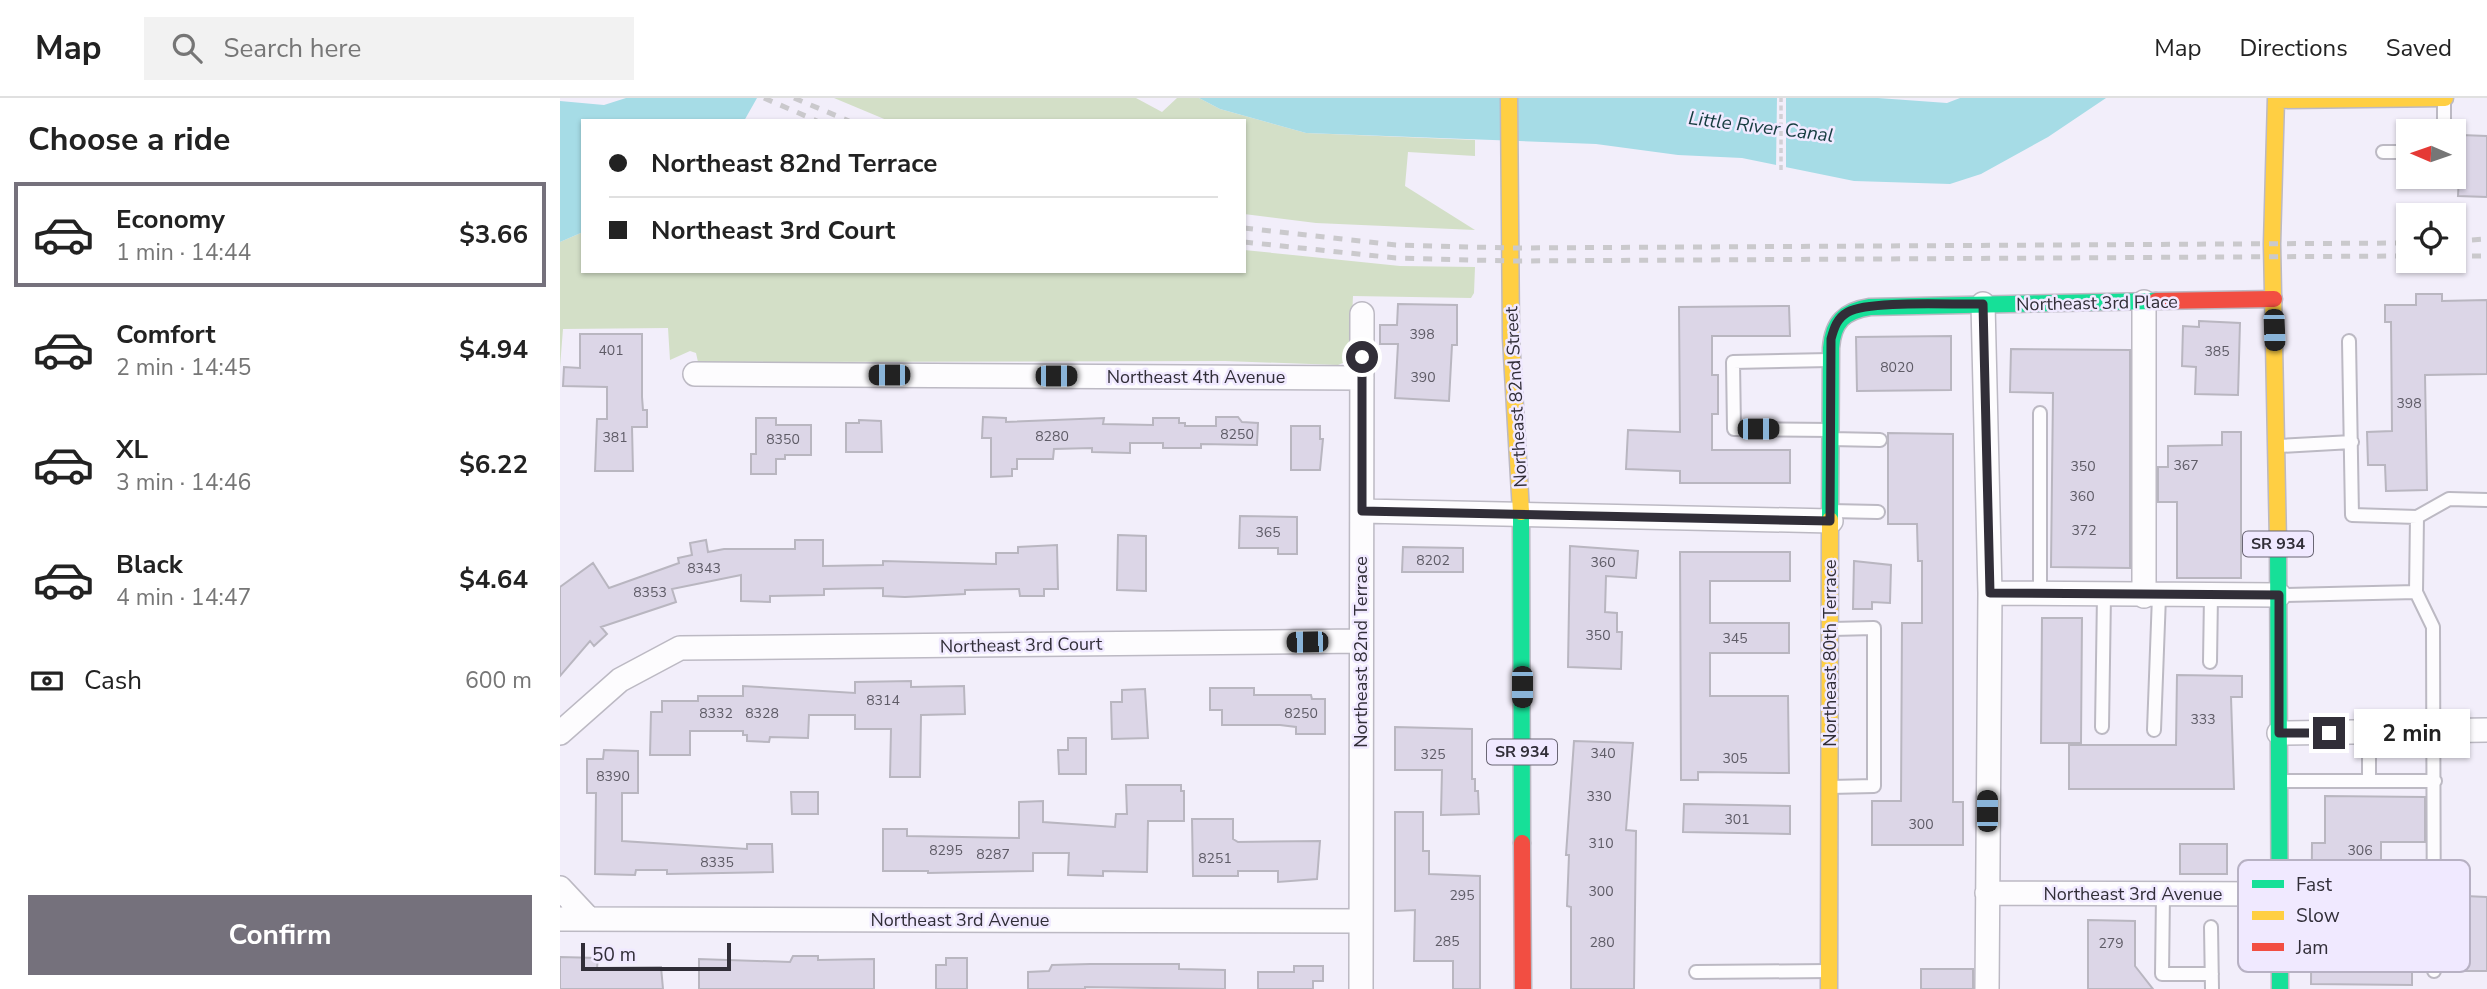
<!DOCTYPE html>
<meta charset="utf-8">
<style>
body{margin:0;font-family:"Nunito Sans",sans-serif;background:#f2f2f2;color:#222;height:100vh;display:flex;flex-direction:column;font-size:26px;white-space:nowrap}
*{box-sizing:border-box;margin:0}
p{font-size:23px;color:#767676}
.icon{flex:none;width:38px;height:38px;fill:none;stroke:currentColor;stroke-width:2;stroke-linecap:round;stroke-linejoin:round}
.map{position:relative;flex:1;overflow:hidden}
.drawer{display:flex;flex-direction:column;background:#fff;width:560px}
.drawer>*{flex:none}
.guide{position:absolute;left:21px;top:21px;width:665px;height:154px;border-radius:0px;box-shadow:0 2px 5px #0004;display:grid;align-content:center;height:154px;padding:0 28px;background:#fff}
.needle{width:46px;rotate:272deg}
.tools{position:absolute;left:1836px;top:21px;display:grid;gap:14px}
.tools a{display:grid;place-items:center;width:70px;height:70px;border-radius:0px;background:#fff;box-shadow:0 2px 5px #0004;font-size:35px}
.scale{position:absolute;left:21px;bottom:18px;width:150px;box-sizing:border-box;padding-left:7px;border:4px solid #312e38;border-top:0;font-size:19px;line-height:24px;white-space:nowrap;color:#312e38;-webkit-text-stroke:5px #f0e9ff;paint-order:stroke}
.end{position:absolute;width:32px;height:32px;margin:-16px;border:9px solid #312e38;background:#fff;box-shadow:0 0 0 4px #fff}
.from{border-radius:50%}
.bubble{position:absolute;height:49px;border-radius:0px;background:#fff;box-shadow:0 2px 5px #0004;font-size:23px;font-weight:700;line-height:49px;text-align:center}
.car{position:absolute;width:21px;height:42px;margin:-21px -10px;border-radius:9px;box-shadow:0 0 5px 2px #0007;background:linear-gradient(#222 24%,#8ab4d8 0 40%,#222 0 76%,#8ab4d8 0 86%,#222 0)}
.guide b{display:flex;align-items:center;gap:24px;height:66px;font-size:26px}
.guide b+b{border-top:2px solid #e0e0e0}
.guide i{width:18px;height:18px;background:#222}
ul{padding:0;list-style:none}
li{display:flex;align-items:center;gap:21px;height:105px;margin:0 14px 10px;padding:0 14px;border:4px solid transparent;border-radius:0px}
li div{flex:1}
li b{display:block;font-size:26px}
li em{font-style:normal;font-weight:700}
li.selected{border-color:#75717c}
li>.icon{width:63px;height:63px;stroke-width:1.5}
h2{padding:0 28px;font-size:32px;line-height:84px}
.pay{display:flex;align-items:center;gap:18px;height:77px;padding:0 28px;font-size:26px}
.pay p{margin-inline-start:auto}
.primary-button{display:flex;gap:14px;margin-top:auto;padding:14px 28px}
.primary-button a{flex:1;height:80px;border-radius:0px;background:#75717c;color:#fff;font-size:28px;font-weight:700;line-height:80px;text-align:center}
header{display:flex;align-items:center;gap:42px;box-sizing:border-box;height:98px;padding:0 35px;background:#fff;border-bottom:2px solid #e0e0e0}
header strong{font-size:33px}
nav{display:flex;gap:38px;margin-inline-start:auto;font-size:24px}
.search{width:490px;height:63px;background:#f2f2f2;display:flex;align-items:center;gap:18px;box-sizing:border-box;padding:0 24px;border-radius:0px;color:#767676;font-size:26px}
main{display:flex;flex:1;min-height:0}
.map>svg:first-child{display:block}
.green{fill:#d3dfc7}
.water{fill:#a6dce6}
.pier{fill:#f2eefa}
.building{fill:#dcd6e7;stroke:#b9b6c0;stroke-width:2}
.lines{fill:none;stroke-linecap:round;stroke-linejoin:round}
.lane-casing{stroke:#bcb9c3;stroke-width:16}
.street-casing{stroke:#bcb9c3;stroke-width:26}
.fast-casing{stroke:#bcb9c3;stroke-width:19}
.slow-casing{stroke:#bcb9c3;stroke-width:19}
.jam-casing{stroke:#bcb9c3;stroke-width:19}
.path{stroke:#d1d0d5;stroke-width:3.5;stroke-dasharray:5 3.5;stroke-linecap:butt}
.lane{stroke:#fdfcfe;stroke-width:12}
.street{stroke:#fdfcfe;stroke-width:23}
.fast{stroke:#16e098;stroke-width:16}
.slow{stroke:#ffcf43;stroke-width:16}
.jam{stroke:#f24e42;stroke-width:16}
.rail{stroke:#cac9cc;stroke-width:5;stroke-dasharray:9 9;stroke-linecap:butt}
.route{stroke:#312e38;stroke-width:9}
.labels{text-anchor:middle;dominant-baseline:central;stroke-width:5;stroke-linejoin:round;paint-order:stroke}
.number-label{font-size:14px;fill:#5e5b66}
.shield{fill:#f0e9ff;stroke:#6a6674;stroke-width:2}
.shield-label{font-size:16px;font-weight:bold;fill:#312e38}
.street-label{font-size:18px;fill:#312e38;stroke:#f0e9ff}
.water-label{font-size:19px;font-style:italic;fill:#163c40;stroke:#f0e9ff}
.key{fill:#f0e9ff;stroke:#b7b1c3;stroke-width:2}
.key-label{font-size:19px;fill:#312e38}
</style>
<header>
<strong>Map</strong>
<div class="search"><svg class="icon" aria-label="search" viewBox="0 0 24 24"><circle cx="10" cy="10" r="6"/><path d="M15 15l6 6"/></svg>Search here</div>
<nav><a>Map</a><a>Directions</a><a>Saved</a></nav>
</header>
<main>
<section class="drawer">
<h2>Choose a ride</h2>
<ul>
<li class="selected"><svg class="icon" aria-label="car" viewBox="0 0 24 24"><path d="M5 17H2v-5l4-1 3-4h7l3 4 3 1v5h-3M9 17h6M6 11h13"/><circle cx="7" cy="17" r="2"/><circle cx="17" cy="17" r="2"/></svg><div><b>Economy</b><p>1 min · 14:44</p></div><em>$3.66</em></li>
<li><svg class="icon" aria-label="car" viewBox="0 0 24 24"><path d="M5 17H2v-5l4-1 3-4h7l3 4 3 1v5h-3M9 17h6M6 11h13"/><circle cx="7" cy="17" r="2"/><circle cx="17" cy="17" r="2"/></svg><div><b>Comfort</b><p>2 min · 14:45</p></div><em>$4.94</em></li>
<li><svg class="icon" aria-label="car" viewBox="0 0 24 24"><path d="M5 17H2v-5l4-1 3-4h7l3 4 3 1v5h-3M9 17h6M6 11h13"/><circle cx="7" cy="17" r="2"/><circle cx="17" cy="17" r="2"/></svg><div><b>XL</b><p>3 min · 14:46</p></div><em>$6.22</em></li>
<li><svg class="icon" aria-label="car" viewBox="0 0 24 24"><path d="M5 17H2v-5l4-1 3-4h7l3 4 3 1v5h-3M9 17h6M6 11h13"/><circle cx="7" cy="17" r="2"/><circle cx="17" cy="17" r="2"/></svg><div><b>Black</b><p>4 min · 14:47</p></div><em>$4.64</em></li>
</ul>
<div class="pay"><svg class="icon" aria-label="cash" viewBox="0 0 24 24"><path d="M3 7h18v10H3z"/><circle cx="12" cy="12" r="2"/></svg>Cash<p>600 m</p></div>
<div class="primary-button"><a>Confirm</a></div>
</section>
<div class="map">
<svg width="1927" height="891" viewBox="0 0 1927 891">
<rect width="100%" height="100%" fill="#f2eefa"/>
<path class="green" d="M274 0H576L602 14 617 0H639L660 11 746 35 915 42V58L848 54 845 88 915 132 756 125 684 116V23H329Z
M23 134V173H684V152L840 168 915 169 914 195 911 200 793 198 790 262 778 267 665 263 138 264 136 255 130 253 110 262 108 230 3 231 0 269V144Z"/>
<path class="water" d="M66 0H197L184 23H23V134L0 144V3L44 7Z
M639 0H1318L1387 5 1400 0H1546L1488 39 1421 76 1390 86 1294 83 1182 60 1118 57 1036 46 746 35 660 11Z"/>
<path class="pier" d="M1217 0H1226V72L1216 70Z"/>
<path class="building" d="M1901 37 1927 38V99L1898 98Z
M1856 196H1882V203L1927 202V276L1865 277 1867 392 1826 393 1825 367H1808L1807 334 1832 333 1831 224H1825V207H1856Z
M838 206 897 207V247H892L889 303 835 300 838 246H820V227H837Z
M1229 208 1230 238H1152V277H1158V316H1152V352H1230V385H1120V373L1066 371 1068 332 1120 334 1119 209Z
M1639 223 1680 225 1678 297 1635 296 1636 269 1622 268 1623 228 1639 229Z
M20 236H82V299L83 312H87V329H72L73 373H35L37 321H47V289L3 288 4 269 20 270Z
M1391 238V292L1297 293 1296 239Z
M1451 251 1570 252V470L1491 469 1493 295 1450 294Z
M423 319 446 320V324L544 320 543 326 593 327V320H619V325H625V328H656V319H678L682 324 698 325 697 347 641 346V350H603V345H570V355L532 354V350L494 351 493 361H457V371H452V378L431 379V340H422Z
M196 320H216V327H251V357H225V361H216V376H191V356H196Z
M299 322 321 323 322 354H286V325H299Z
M731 328H760V341H763L760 372H731Z
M1662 334H1681V480H1617V404H1598V369H1608V348L1662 347Z
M1328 335 1393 336V704H1403V747H1312V703H1341L1342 525H1362V463H1358L1357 426H1328Z
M680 418 737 419V456H718V450H679Z
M558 437 586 438V493L557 492Z
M146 442 148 454 164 451H235V442H263V468L323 467V463L436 466V455H458V449L497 447 498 491H484V498H460L459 491 405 492V496L345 499 323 498V490L264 491V497L210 498V504L181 503V477L112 491 116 504 41 529 47 536 34 548 30 543 0 578V489L33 465 49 490 119 465 118 460 132 457 130 445Z
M1010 448 1078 453 1076 480 1046 478 1045 514 1057 515V534H1062L1061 571 1008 569Z
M843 449 903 450V474H842Z
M1120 454H1230V483H1150V525H1229V555H1150V598H1228L1229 675 1138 674V682H1121Z
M1294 463 1331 467 1330 505 1312 504V511H1293Z
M1482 520H1522L1521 645H1481Z
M1617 577 1682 578V599H1671L1674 691H1509V647H1616Z
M351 583V589L404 588 405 616 361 617 360 679H330L331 631H295V617H249L248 640 210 639 209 644 187 643V637H183V633H130V657H90L91 614H102V603H138V598H183V588L295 595V584Z
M650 590H694V597H751L752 601H765V636H736V629L720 627H662V612H650Z
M585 591 588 640 552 641 551 604H562V592Z
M835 629 912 631V681H915V693H918L919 716 881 717 882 672H835Z
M508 640H526V676H499L498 652H508Z
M1014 643 1073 645 1066 732 1076 733 1074 891H1011V809L1007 808 1009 757H1006Z
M44 652 78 653V695H62V743L187 751V746H212L213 774 107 776V772H76L75 777 35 776 36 695H27V661H43Z
M566 687H621V693H624V723H588L587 774 543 773V778L508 777 509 755H473V773L368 775V773H323V731H347V738L459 740V704L483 703V724L555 729 556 716H567Z
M231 694H258V716H232Z
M1765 698 1865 699V744H1821V796H1852V887L1751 886 1752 745H1765Z
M1124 706 1230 708V736L1123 734Z
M835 714H863V753H869V776L920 778V891H893V863H854L855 812 835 813Z
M632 721H673V741L678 744 760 743 757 781 718 784V773H678V778H633Z
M1620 746H1667V776H1620Z
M1905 798 1927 799V873H1905Z
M1528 822 1575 823V868L1593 891H1528Z
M233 858H258V862L314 861V891H139V861L230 864Z
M0 859 38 860 37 870 101 869 103 891H0Z
M386 860H407V891H376V867H386Z
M530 866H619V871L665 872V891L525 889V891H468V874L489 873 492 867Z
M734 868H763V883H753V891H698V874H734Z
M1361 871H1413V891H1361Z"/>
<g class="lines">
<g class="lane-casing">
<path id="lane" d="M1884 0V33
M1823 54H1848
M1270 262 1173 264 1174 331 1271 332
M1271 341 1320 342
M1719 348 1792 344
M1271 413 1318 414
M1857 419 1889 401 1927 402
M1856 494 1873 529 1874 873
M1480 496V315
M1723 497 1856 494 1857 419 1792 417 1789 243
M1650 564 1651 497
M1542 629 1544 497
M1594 632 1599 498
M1721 683H1875
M1809 683V635
M1270 689 1314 688V530L1272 531
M1603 797 1602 876H1652
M1651 829 1652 891
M1136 874 1269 873"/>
</g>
<g class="street-casing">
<path id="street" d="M1584 204V498
M1423 206 1430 495 1427 891
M135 276 802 280
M802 413 1271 423
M1430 495 1719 497
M0 635 60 582 120 550 801 543
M1719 635 1927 632
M0 790 29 821
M1427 795 1719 796
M0 821 801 823
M801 891 802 216"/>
</g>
<g class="fast-casing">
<path id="fast" d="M961 414 962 745
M1270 422 1271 250C1273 224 1284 213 1310 209L1596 203
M1718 445 1720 891"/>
</g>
<g class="slow-casing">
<path id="slow" d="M949 0 951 240 961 414
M1716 0 1712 146 1718 445
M1716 2 1885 0
M1269 891 1270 422"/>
</g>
<g class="jam-casing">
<path id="jam" d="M1596 203 1714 201
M962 745 963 891"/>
</g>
<path class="path" d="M1221 72V0"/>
<use href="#lane" class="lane"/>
<use href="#street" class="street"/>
<use href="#fast" class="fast"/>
<use href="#slow" class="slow"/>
<use href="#jam" class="jam"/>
<path class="rail" d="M204 0 257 23
M234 0 289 23
M684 130 836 147 950 150 1848 145
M1894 143 1927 141
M684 144 836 160 950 163 1848 158
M1894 158H1927"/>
</g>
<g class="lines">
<path class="route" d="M802 259V413L1270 423 1271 241C1274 230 1277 220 1288 214 1309 202 1394 207 1423 206L1430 495 1719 497V635H1769"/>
</g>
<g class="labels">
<g class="number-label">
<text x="862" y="236">398</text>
<text x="51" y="252">401</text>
<text x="1657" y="253">385</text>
<text x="1337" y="269">8020</text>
<text x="863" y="279">390</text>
<text x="1849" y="305">398</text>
<text x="677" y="336">8250</text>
<text x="492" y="338">8280</text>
<text x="55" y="339">381</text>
<text x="223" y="341">8350</text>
<text x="1626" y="367">367</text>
<text x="1523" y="368">350</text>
<text x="1522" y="398">360</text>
<text x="1524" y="432">372</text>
<text x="708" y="434">365</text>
<text x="873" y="462">8202</text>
<text x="1043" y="464">360</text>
<text x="144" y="470">8343</text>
<text x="90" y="494">8353</text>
<text x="1038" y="537">350</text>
<text x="1175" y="540">345</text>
<text x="323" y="602">8314</text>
<text x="156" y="615">8332</text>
<text x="202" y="615">8328</text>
<text x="741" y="615">8250</text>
<text x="1643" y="621">333</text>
<text x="1043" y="655">340</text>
<text x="873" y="656">325</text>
<text x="1175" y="660">305</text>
<text x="53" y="678">8390</text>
<text x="1039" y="698">330</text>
<text x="1177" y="721">301</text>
<text x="1361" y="726">300</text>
<text x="1041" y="745">310</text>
<text x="386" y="752">8295</text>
<text x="1800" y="752">306</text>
<text x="433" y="756">8287</text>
<text x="655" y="760">8251</text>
<text x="157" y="764">8335</text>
<text x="1041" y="793">300</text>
<text x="902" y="797">295</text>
<text x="887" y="843">285</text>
<text x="1042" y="844">280</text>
<text x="1551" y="845">279</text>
</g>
<g class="shield">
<rect x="1683" y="433.5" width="70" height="25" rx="5"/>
<rect x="927" y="641.5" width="70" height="25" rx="5"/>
</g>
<g class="shield-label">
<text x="1718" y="446">SR 934</text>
<text x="962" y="654">SR 934</text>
</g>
<g class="street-label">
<text transform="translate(1537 205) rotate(-1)">Northeast 3rd Place</text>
<text x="636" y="279">Northeast 4th Avenue</text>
<text transform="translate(956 299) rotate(-93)">Northeast 82nd Street</text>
<text transform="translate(461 547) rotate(-1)">Northeast 3rd Court</text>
<text transform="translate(801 554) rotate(-90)">Northeast 82nd Terrace</text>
<text transform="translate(1270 555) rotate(-90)">Northeast 80th Terrace</text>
<text x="1573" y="796">Northeast 3rd Avenue</text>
<text x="400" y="822">Northeast 3rd Avenue</text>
</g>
<g class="water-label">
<text transform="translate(1201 29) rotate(7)">Little River Canal</text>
</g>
</g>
<rect x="1678" y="762" width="232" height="112" rx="10" class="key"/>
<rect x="1692" y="782" width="32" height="8" fill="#16e098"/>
<rect x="1692" y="813" width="32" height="9" fill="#ffcf43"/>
<rect x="1692" y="845" width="32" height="8" fill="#f24e42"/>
<g class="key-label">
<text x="1736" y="793">Fast</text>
<text x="1736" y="824">Slow</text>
<text x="1736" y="856">Jam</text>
</g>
</svg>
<div class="tools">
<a><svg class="needle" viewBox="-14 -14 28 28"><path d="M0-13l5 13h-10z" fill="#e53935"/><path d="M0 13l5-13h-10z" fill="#767676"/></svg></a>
<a><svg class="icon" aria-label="locate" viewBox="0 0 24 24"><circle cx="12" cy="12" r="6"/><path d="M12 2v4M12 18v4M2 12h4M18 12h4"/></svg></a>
</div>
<div class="scale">50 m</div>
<i class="end from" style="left:802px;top:259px"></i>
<i class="end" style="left:1769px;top:635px"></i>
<div class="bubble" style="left:1794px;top:611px;width:116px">2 min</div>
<i class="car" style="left:1714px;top:232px;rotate:178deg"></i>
<i class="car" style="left:329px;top:277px;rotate:270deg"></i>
<i class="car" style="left:496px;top:278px;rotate:90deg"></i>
<i class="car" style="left:1198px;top:331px;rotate:90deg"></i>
<i class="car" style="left:747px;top:544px;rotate:269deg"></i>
<i class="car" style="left:962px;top:589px;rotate:180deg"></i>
<i class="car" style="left:1427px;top:713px;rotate:0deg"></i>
<div class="guide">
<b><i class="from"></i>Northeast 82nd Terrace</b>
<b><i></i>Northeast 3rd Court</b>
</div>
</div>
</main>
